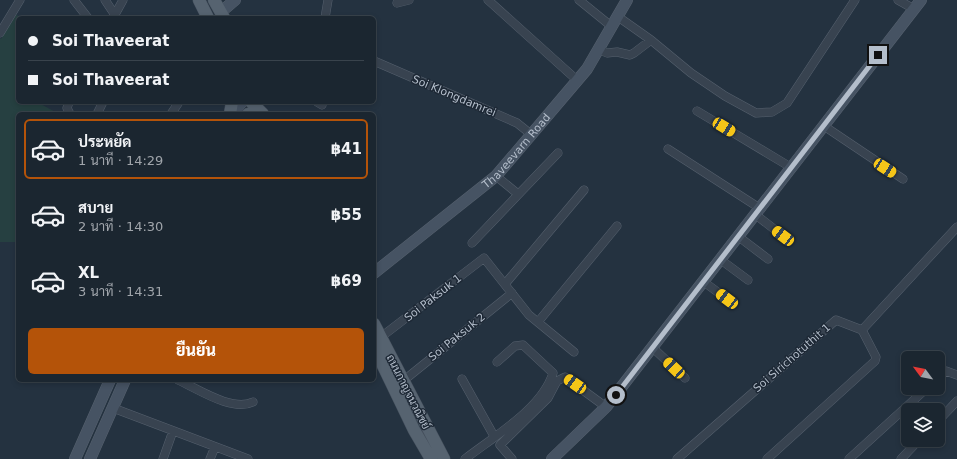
<!DOCTYPE html>
<html lang="th">
<meta charset="utf-8">
<style>
body{margin:0;font-family:"DejaVu Sans",Sarabun,sans-serif;background:#28323c;color:#f1f3f6;height:100vh;display:flex;flex-direction:column;font-size:15px;white-space:nowrap}
*{box-sizing:border-box;margin:0}
p{font-size:13px;color:#a0a5ab}
.icon{flex:none;width:22px;height:22px;fill:none;stroke:currentColor;stroke-width:2;stroke-linecap:round;stroke-linejoin:round}
.map{position:relative;flex:1;overflow:hidden}
.details{position:absolute;left:16px;top:112px;width:360px;height:270px;display:flex;flex-direction:column;background:#1b2630;border-radius:6px;box-shadow:0 2px 6px #0003,0 0 0 1px #39434c}
.details>*{flex:none}
.banner{position:absolute;left:16px;top:16px;width:360px;height:88px;border-radius:6px;box-shadow:0 2px 6px #0003,0 0 0 1px #39434c;display:grid;align-content:center;height:88px;padding:0 12px;background:#1b2630}
.needle{width:26px;rotate:302deg}
.controls{position:absolute;left:901px;top:351px;display:grid;gap:8px}
.controls a{display:grid;place-items:center;width:44px;height:44px;border-radius:6px;background:#1b2630;box-shadow:0 2px 6px #0003,0 0 0 1px #39434c;font-size:20px}
.end{position:absolute;width:18px;height:18px;margin:-9px;border:5px solid #b4becb;background:#111;box-shadow:0 0 0 2px #111}
.from{border-radius:50%}
.car{position:absolute;width:12px;height:24px;margin:-12px -6px;border-radius:5px;box-shadow:0 0 3px 1px #0007;background:linear-gradient(#f5c518 24%,#345 0 40%,#f5c518 0 76%,#345 0 86%,#f5c518 0)}
.banner b{display:flex;align-items:center;gap:14px;height:38px;font-size:15px}
.banner b+b{border-top:1px solid #39434c}
.banner i{width:10px;height:10px;background:#f1f3f6}
ul{padding:7px 0 0;list-style:none}
li{display:flex;align-items:center;gap:12px;height:60px;margin:0 8px 6px;padding:0 4px;border:2px solid transparent;border-radius:6px}
li div{flex:1}
li b{display:block;font-size:15px}
li em{font-style:normal;font-weight:800}
li.selected{border-color:#b45309}
li>.icon{width:36px;height:36px;stroke-width:1.5}
.cta{display:flex;gap:8px;margin-top:auto;padding:8px 12px}
.cta a{flex:1;height:46px;border-radius:6px;background:#b45309;color:#fff;font-size:16px;font-weight:800;line-height:46px;text-align:center}
.map>svg:first-child{display:block}
.green{fill:#264041}
.lines{fill:none;stroke-linecap:round;stroke-linejoin:round}
.street-casing{stroke:#56616e;stroke-width:9}
.secondary-casing{stroke:#56616e;stroke-width:12}
.primary-casing{stroke:#444f5c;stroke-width:13}
.street{stroke:#384350;stroke-width:8}
.secondary{stroke:#465363;stroke-width:11}
.primary{stroke:#566370;stroke-width:12}
.route{stroke:#b4becb;stroke-width:5}
.labels{text-anchor:middle;dominant-baseline:central;stroke-width:3;stroke-linejoin:round;paint-order:stroke}
.street-label{font-size:11px;fill:#b4becb;stroke:#1d2835}
</style>
<div class="map">
<svg width="957" height="459" viewBox="0 0 957 459">
<rect width="100%" height="100%" fill="#243240"/>
<path class="green" d="M16 15 26 18H18V102H37L59 114H18V242H0V38L1 39Z"/>
<g class="lines">
<g class="street-casing">
<path id="street" d="M74 0 88 18
M105 0 115 15
M488 0 578 81
M579 0 611 26
M898 0 914 9
M397 3 409 0
M617 16 651 40
M113 18 123 0
M325 18 328 0
M0 33 20 0
M598 49 607 53 617 52 630 55 634 53 651 40 691 73 725 96 756 113 772 112 787 103 855 0
M374 61 517 123 532 135
M69 102 67 108 70 114
M317 102 322 105
M697 111 792 168
M97 114 103 102
M171 114 179 102
M824 126 903 179
M668 149 761 209
M496 176 518 194
M756 215 783 236
M739 237 768 259
M472 243 558 153
M721 260 748 280
M704 282 727 299
M505 284 584 190
M538 322 617 226
M862 330 957 227
M381 337 484 258 529 315 574 352
M653 348 685 378
M938 378 946 371 957 375
M462 379 494 436
M178 380C198 389 232 412 253 402
M403 381 512 293
M113 408 248 459
M938 421 957 401
M163 459 173 431
M210 459 215 447
M465 459C493 437 542 409 553 373L523 345 515 346 497 362
M512 459 500 445 548 398 557 381 565 377 606 407
M677 459 836 320 862 330
M767 459 875 361 876 357 862 330
M849 459 927 388
M901 459 919 440"/>
</g>
<g class="secondary-casing">
<g id="secondary">
<path d="M221 12 235 0"/>
<path d="M232 114 242 102"/>
<path id="s1" d="M374 273 496 176 587 69 627 0"/>
<path d="M75 459 110 380"/>
<path d="M90 459 125 380"/>
<path d="M552 459 606 407 921 0"/>
</g>
</g>
<g class="primary-casing">
<path id="primary" d="M199 0 208 18
M214 0 224 18
M251 102 263 114
M230 114 232 102
M248 114 262 113
M374 324 444 459
M374 347 414 430 431 459"/>
</g>
<use href="#street" class="street"/>
<use href="#secondary" class="secondary"/>
<use href="#primary" class="primary"/>
</g>
<g class="lines">
<path class="route" d="M616 395 878 55"/>
</g>
<g class="labels">
<g class="street-label">
<text transform="translate(454 96) rotate(23)">Soi Klongdamrei</text>
<text stroke="none"><textPath href="#s1" startOffset="188">Thaveevarn Road</textPath></text>
<text transform="translate(433 298) rotate(-38)">Soi Paksuk 1</text>
<text transform="translate(457 337) rotate(-39)">Soi Paksuk 2</text>
<text transform="translate(792 358) rotate(-41)">Soi Sirichotuthit 1</text>
<text transform="translate(408 392) rotate(63)">ถนนกาญจนวณิชย์</text>
</g>
</g>
</svg>
<div class="controls">
<a><svg class="needle" viewBox="-14 -14 28 28"><path d="M0-13l5 13h-10z" fill="#e53935"/><path d="M0 13l5-13h-10z" fill="#a0a5ab"/></svg></a>
<a><svg class="icon" aria-label="layers" viewBox="0 0 24 24"><path d="M12 4l9 5-9 5-9-5zM3 14l9 5 9-5"/></svg></a>
</div>
<i class="end from" style="left:616px;top:395px"></i>
<i class="end" style="left:878px;top:55px"></i>
<i class="car" style="left:724px;top:127px;rotate:121deg"></i>
<i class="car" style="left:885px;top:168px;rotate:123deg"></i>
<i class="car" style="left:783px;top:236px;rotate:307deg"></i>
<i class="car" style="left:727px;top:299px;rotate:307deg"></i>
<i class="car" style="left:674px;top:368px;rotate:313deg"></i>
<i class="car" style="left:575px;top:384px;rotate:305deg"></i>
<div class="banner">
<b><i class="from"></i>Soi Thaveerat</b>
<b><i></i>Soi Thaveerat</b>
</div>
<section class="details">
<ul>
<li class="selected"><svg class="icon" aria-label="car" viewBox="0 0 24 24"><path d="M5 17H2v-5l4-1 3-4h7l3 4 3 1v5h-3M9 17h6M6 11h13"/><circle cx="7" cy="17" r="2"/><circle cx="17" cy="17" r="2"/></svg><div><b>ประหยัด</b><p>1 นาที · 14:29</p></div><em>฿41</em></li>
<li><svg class="icon" aria-label="car" viewBox="0 0 24 24"><path d="M5 17H2v-5l4-1 3-4h7l3 4 3 1v5h-3M9 17h6M6 11h13"/><circle cx="7" cy="17" r="2"/><circle cx="17" cy="17" r="2"/></svg><div><b>สบาย</b><p>2 นาที · 14:30</p></div><em>฿55</em></li>
<li><svg class="icon" aria-label="car" viewBox="0 0 24 24"><path d="M5 17H2v-5l4-1 3-4h7l3 4 3 1v5h-3M9 17h6M6 11h13"/><circle cx="7" cy="17" r="2"/><circle cx="17" cy="17" r="2"/></svg><div><b>XL</b><p>3 นาที · 14:31</p></div><em>฿69</em></li>
</ul>
<div class="cta"><a>ยืนยัน</a></div>
</section>
</div>
